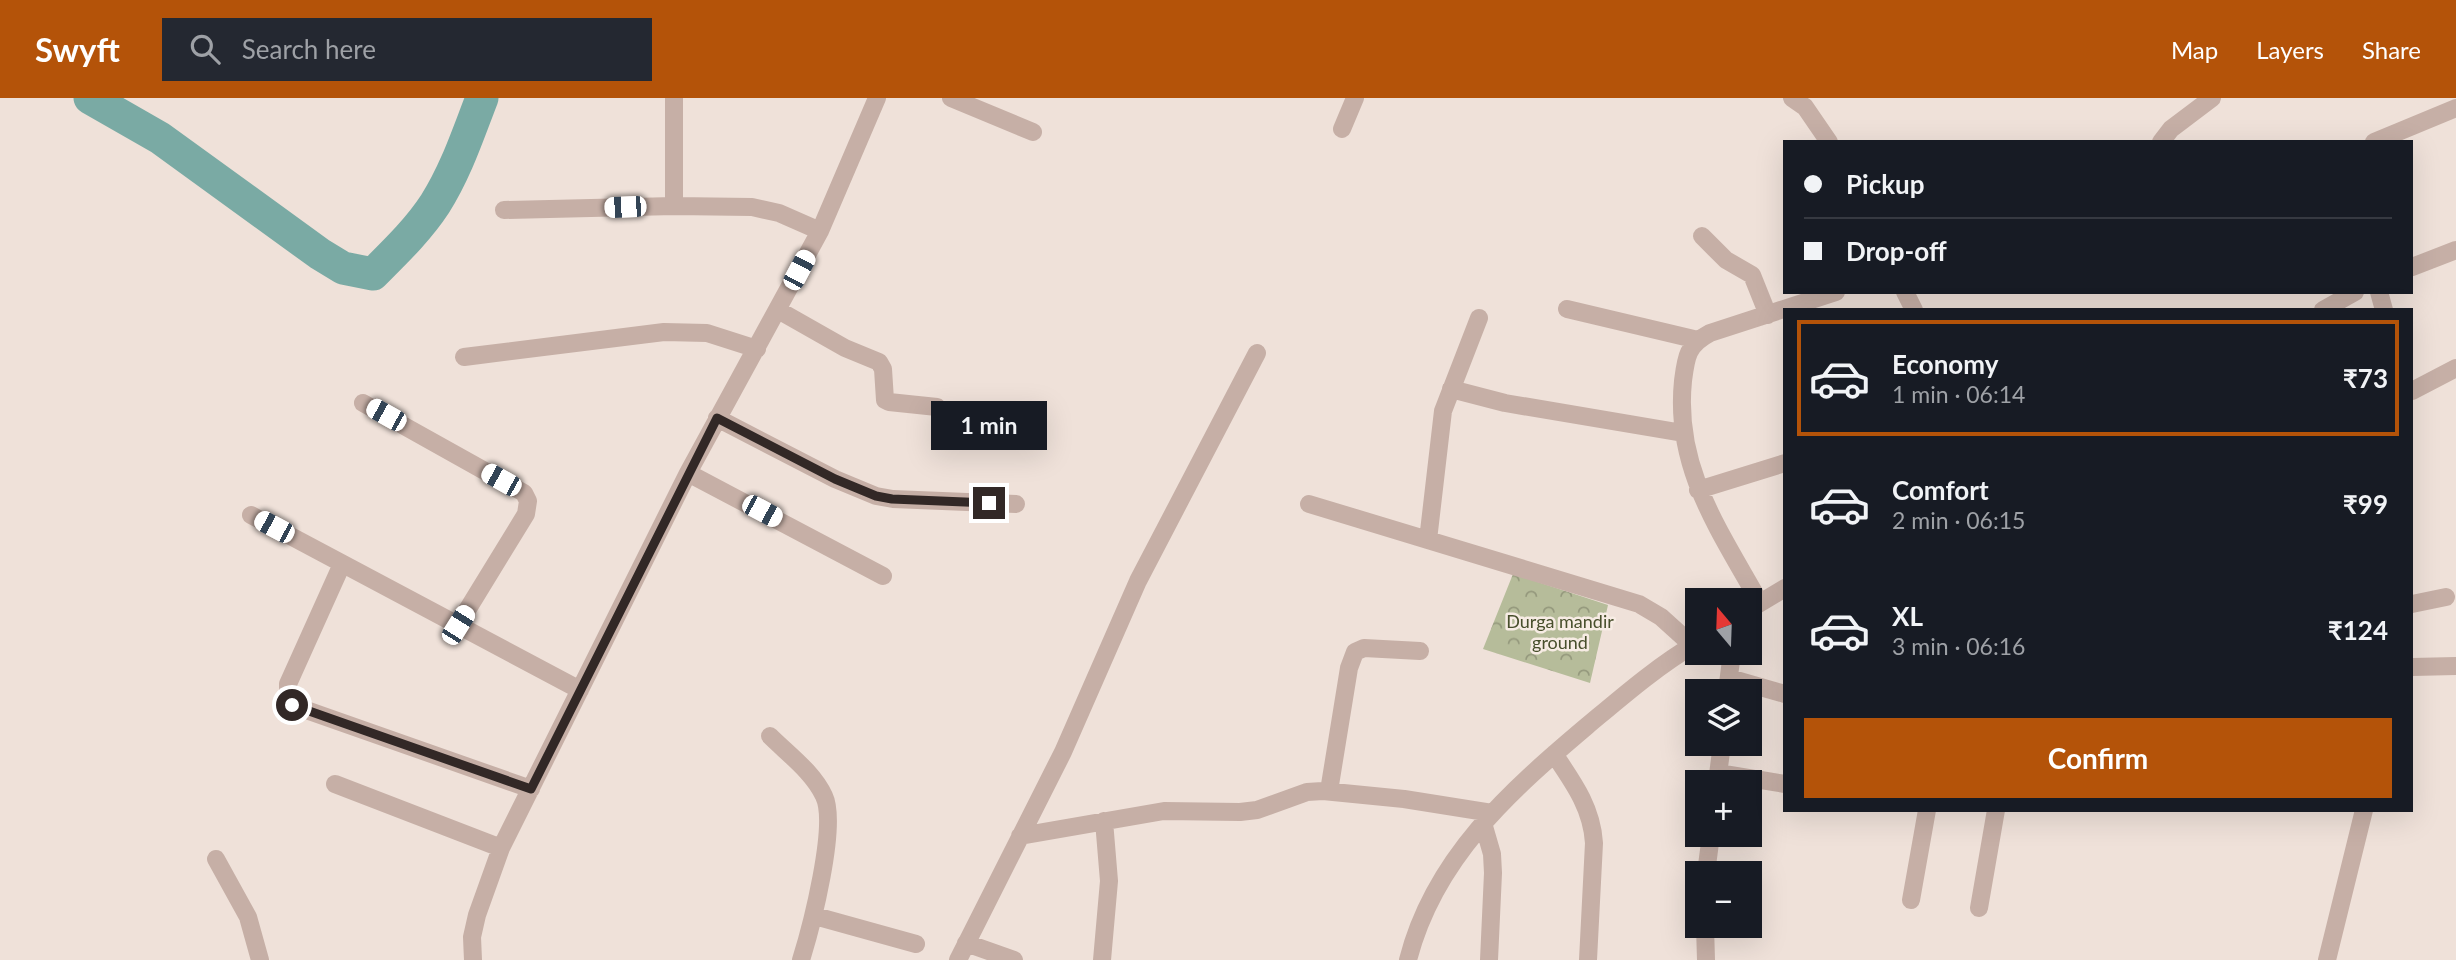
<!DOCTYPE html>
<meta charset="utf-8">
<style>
body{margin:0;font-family:Lato,sans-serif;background:#242831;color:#f1f3f6;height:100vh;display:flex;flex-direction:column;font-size:26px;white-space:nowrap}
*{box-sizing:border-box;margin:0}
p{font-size:23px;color:#9ea1a6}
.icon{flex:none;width:38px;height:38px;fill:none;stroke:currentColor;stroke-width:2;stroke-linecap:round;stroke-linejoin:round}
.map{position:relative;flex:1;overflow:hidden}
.drawer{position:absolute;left:1783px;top:210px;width:630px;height:504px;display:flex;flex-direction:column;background:#171b24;border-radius:0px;box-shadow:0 7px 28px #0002}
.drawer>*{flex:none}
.top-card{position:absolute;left:1783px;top:42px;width:630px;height:154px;border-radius:0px;box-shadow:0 7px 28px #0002;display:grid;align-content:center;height:154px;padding:0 21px;background:#171b24}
.needle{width:46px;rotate:341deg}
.fabs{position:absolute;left:1685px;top:490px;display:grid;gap:14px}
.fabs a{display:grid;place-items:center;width:77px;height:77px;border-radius:0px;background:#171b24;box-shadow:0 7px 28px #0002;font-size:35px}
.end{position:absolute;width:32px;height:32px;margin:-16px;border:9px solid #322826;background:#fff;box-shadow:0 0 0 4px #fff}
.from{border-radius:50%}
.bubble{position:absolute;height:49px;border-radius:0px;background:#171b24;box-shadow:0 7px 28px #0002;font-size:23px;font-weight:700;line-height:49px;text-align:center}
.car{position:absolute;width:21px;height:42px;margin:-21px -10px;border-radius:9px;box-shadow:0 0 5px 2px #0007;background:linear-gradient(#fff 24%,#345 0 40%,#fff 0 76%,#345 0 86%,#fff 0)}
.top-card b{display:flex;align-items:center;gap:24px;height:66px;font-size:26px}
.top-card b+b{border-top:2px solid #363941}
.top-card i{width:18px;height:18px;background:#f1f3f6}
ul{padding:12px 0 0;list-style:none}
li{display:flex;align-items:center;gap:21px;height:116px;margin:0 14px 10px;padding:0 7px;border:4px solid transparent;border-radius:0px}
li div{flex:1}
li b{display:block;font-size:26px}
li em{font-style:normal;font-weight:700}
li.on{border-color:#b45309}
li>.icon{width:63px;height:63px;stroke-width:1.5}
.cta{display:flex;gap:14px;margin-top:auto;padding:14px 21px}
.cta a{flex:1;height:80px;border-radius:0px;background:#b45309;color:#fff;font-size:28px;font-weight:700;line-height:80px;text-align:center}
header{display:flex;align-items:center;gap:42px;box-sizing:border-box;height:98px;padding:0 35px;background:#b45309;color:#fff}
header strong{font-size:33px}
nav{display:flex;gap:38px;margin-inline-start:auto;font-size:24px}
.search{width:490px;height:63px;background:#242831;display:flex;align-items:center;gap:18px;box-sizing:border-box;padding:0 24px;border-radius:0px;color:#9ea1a6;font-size:26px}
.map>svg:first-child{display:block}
.forest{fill:url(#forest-crowns)}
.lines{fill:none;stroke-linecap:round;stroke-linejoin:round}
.river{stroke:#7aaaa4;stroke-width:33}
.minor{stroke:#c6afa6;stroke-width:18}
.route{stroke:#322826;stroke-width:9}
.labels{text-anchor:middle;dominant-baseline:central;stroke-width:5;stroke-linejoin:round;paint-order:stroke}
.park-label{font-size:18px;fill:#484f2c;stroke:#f7ece4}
</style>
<header>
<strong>Swyft</strong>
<div class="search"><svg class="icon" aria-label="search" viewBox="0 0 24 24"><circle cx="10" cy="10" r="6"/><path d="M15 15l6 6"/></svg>Search here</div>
<nav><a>Map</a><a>Layers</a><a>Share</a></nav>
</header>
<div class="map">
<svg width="2456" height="862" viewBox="0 0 2456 862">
<defs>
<pattern id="forest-crowns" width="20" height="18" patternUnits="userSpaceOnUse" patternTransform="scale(1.75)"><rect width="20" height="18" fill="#b6bc9a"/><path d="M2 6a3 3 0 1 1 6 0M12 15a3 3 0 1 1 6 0" fill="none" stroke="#95997d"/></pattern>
</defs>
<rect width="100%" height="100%" fill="#efe1d9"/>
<path class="forest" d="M1513 476 1608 507 1590 585 1483 551Z"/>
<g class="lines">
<path class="river" d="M90 0 160 40 320 156 343 170 373 176C395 154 418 132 435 106 456 73 468 36 482 0"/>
<path class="minor" d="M674 0V108
M951 0 1033 34
M1792 0 1805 9 1829 44
M1342 31 1355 0
M2161 44 2171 31 2212 0
M2374 44 2456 10
M504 112 674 108 752 109 779 115 820 133
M1702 138 1726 162 1752 177 1768 217
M2412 169 2456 152
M1905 194 1914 212
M2379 194 2384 212
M1567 211 1698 242
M778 212 845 250 879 264 883 271 885 302 889 304 937 309
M2323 212 2355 194
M464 259 664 234 707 235 757 251
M1451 291 1505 305 1683 335
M2412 293 2456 270
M363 305 524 395 528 403 526 416 458 527
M717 320 835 381 876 398 893 401 1016 406
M688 375 883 478
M1698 392 1785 365
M1309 406 1639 506 1661 519 1692 547
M251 417 580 592
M1428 442 1443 313 1479 220
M342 466 288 586V601L292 607 531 691
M1760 505C1720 433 1674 370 1683 283 1686 259 1687 247 1710 235L1836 194
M2412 506 2446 499
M1750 511 1785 490
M2412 569 2456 568
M1729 580 1785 596
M1727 593 1732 555
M770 638C788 656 813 674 824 698 838 727 811 830 801 862
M1554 656C1573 684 1592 710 1594 745L1588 862
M1718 675 1785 686
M1717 684 1722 646
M335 686 501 750
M1329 693 1349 570 1355 554 1364 550 1420 553
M1483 725 1492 756 1493 775 1489 862
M1020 738 1164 713 1240 714 1257 712 1307 694 1323 693 1404 701 1492 715
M216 761 248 819 260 862
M1706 775 1711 737
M1911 802 1927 712
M1979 810 1996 712
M815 818 916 846
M1705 828 1706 862
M966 845 1014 862
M473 862 472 839 477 817 501 750 688 375 820 133 877 0
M958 862 1063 654 1138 483 1257 255
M1102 862 1109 783 1104 723
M1408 862C1434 760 1510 693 1587 628 1624 597 1656 569 1698 544
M2327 862 2364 712"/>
</g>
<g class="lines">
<path class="route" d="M292 607 531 691 717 320 835 381 876 398 892 401 989 405"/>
</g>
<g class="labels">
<g class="park-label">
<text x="1560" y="523">Durga mandir<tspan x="1560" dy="21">ground</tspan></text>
</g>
</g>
</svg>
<div class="fabs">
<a><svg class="needle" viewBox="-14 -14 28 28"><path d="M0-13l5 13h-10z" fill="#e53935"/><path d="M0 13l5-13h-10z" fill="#9ea1a6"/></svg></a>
<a><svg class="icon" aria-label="layers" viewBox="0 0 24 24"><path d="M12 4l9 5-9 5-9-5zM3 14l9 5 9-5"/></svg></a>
<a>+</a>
<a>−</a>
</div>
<i class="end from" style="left:292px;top:607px"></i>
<i class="end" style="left:989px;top:405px"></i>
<div class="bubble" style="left:931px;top:303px;width:116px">1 min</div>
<i class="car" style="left:625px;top:109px;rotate:268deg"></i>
<i class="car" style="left:799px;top:172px;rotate:28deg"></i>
<i class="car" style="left:386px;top:317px;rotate:299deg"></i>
<i class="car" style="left:501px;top:382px;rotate:299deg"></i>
<i class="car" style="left:762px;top:413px;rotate:118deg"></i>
<i class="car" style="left:274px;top:429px;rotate:298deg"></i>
<i class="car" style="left:458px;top:527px;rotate:32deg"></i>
<div class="top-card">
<b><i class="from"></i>Pickup</b>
<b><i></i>Drop-off</b>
</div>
<section class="drawer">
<ul>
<li class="on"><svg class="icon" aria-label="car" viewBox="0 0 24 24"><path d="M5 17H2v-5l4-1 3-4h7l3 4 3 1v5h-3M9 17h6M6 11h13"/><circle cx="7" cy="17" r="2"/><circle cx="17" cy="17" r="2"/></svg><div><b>Economy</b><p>1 min · 06:14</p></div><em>₹73</em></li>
<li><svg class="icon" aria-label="car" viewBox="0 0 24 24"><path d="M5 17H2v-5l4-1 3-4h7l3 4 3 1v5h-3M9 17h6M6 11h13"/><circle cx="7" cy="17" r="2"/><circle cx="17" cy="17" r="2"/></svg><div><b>Comfort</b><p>2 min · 06:15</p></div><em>₹99</em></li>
<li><svg class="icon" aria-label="car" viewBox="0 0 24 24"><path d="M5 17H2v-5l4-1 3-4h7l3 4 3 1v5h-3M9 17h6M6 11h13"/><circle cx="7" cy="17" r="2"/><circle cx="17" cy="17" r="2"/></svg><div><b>XL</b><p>3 min · 06:16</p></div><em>₹124</em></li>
</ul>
<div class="cta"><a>Confirm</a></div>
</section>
</div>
